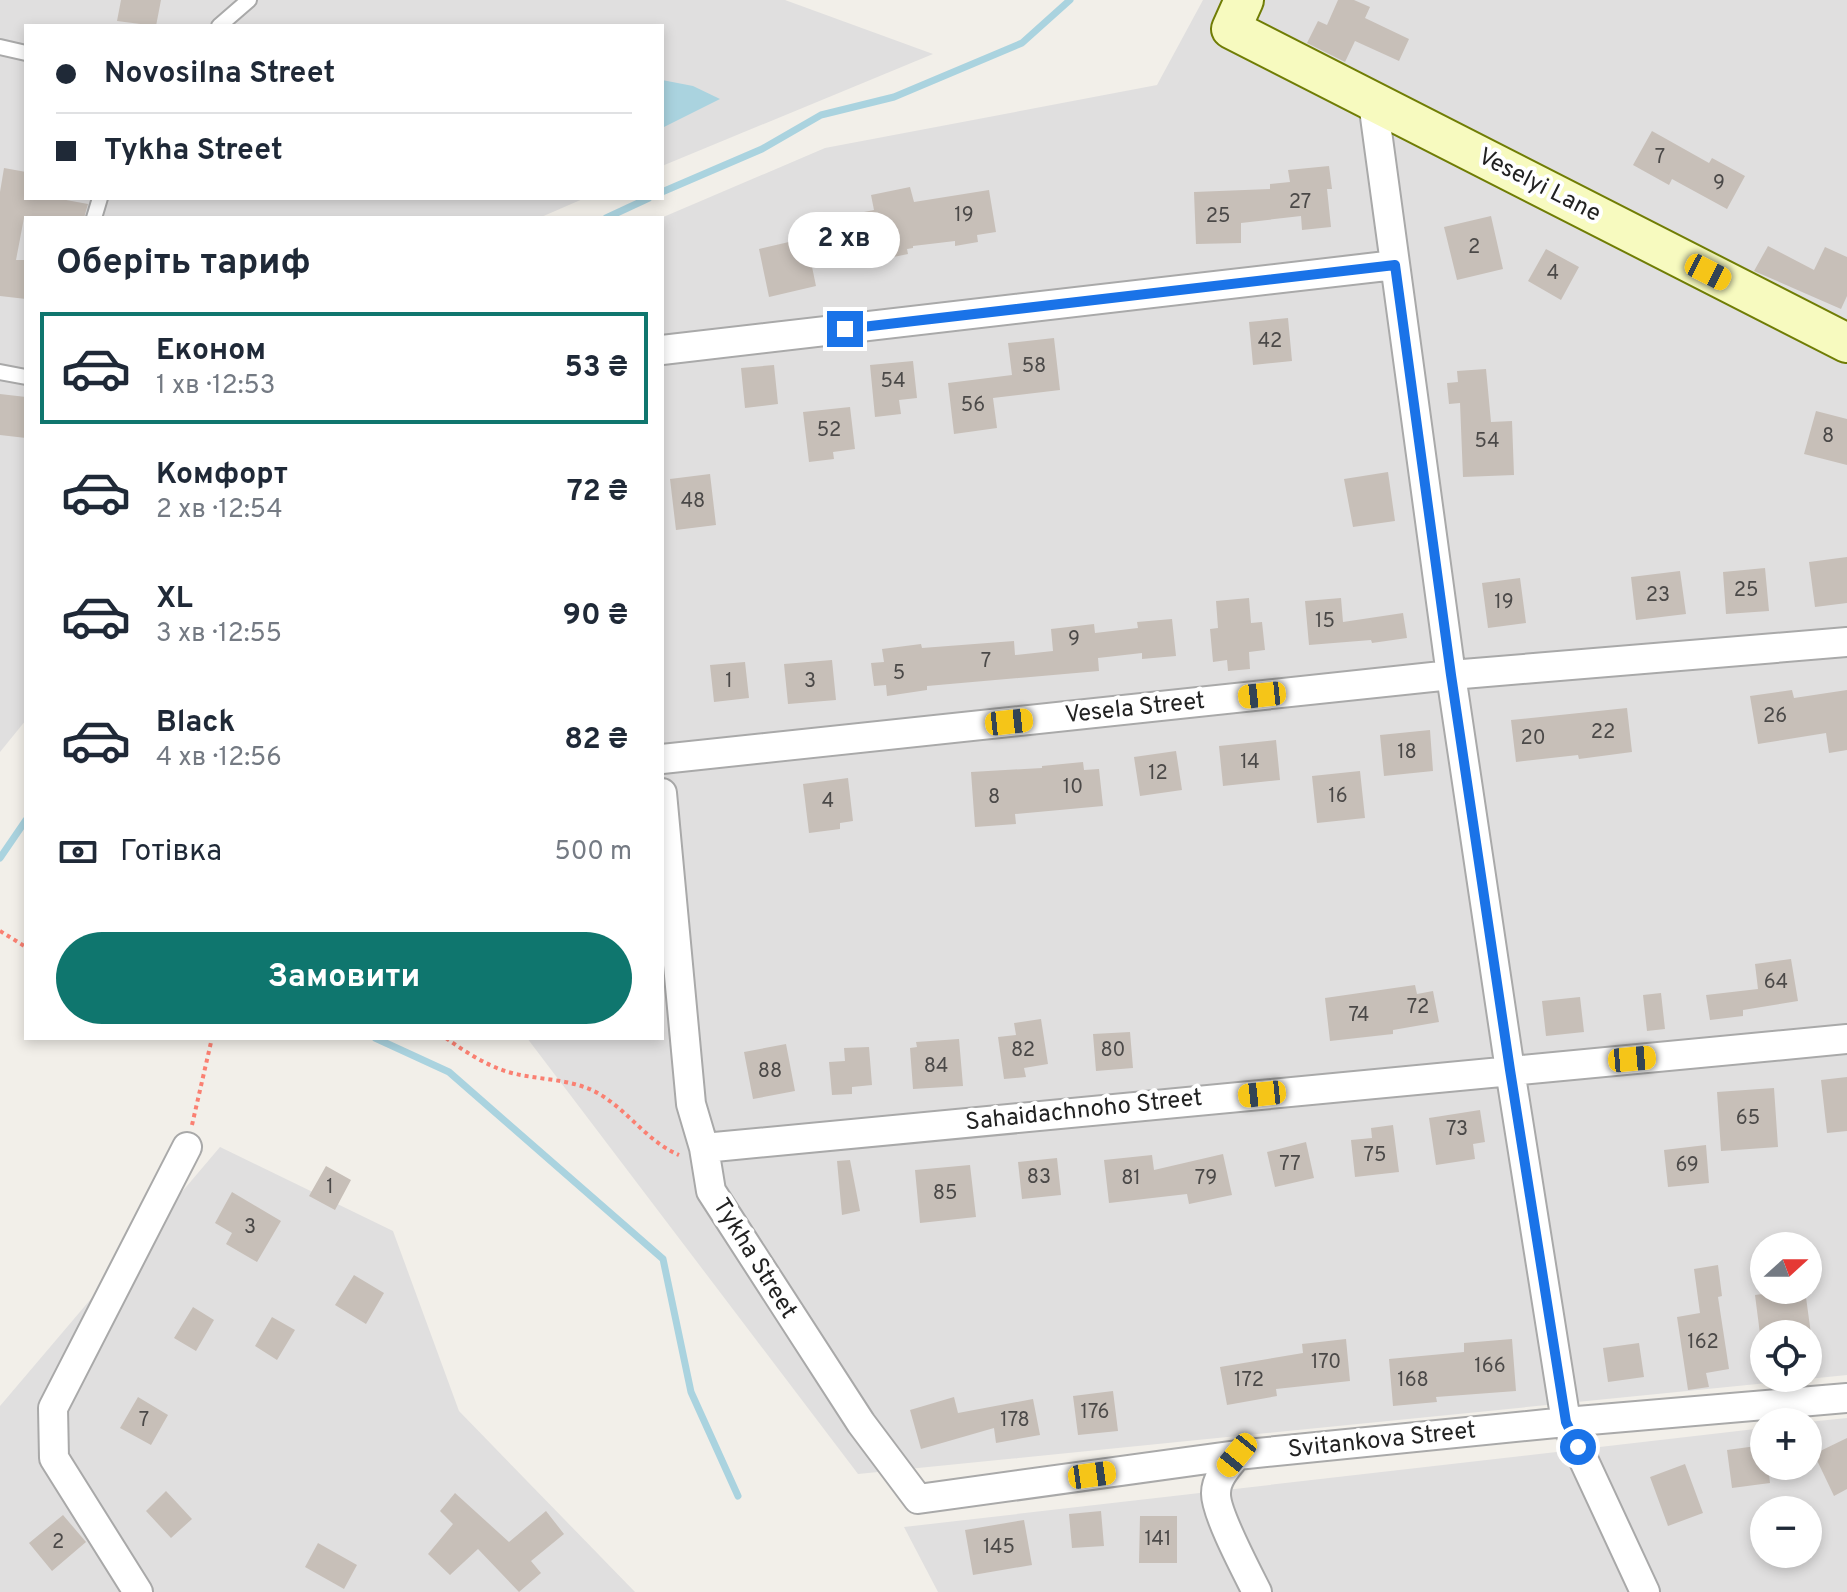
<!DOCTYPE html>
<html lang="uk">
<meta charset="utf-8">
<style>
body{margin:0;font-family:Overpass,sans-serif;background:#f6f6f7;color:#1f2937;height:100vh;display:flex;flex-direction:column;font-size:30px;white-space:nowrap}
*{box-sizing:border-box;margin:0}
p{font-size:26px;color:#747a83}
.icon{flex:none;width:44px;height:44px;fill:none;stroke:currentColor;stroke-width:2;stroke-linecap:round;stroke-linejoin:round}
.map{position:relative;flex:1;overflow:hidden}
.details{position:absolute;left:24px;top:216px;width:640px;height:824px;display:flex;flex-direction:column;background:#fff;border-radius:0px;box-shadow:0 4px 12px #0003}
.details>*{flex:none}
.guide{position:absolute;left:24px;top:24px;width:640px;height:176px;border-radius:0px;box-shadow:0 4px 12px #0003;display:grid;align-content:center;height:176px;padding:0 32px;background:#fff}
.needle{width:52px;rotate:69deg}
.fabs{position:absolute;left:1750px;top:1232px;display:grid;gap:16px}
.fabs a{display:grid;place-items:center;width:72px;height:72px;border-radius:50%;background:#fff;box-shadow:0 4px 12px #0003;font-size:40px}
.end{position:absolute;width:36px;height:36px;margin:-18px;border:10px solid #1a73e8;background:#fff;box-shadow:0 0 0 4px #fff}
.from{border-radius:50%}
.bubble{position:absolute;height:56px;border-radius:28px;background:#fff;box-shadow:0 4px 12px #0003;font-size:26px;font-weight:700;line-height:56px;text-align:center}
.car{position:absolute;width:24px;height:48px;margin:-24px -12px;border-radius:10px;box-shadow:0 0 6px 2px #0007;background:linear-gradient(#f5c518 24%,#345 0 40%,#f5c518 0 76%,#345 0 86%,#f5c518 0)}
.guide b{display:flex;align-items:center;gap:28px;height:76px;font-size:30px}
.guide b+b{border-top:2px solid #e0e1e3}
.guide i{width:20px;height:20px;background:#1f2937}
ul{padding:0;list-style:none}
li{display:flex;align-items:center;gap:24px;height:112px;margin:0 16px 12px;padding:0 16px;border:4px solid transparent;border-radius:0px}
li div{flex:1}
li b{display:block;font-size:30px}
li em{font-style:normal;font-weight:700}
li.selected{border-color:#0f766e}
li>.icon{width:72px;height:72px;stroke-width:1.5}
h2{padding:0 32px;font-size:36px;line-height:96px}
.pay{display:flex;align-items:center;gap:20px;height:88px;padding:0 32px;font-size:30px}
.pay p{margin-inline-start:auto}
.primary-button{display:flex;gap:16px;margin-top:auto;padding:16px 32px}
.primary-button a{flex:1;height:92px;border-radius:48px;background:#0f766e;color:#fff;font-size:32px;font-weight:700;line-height:92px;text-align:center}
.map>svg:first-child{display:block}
.residential{fill:#e0dfdf;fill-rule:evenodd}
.water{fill:#aad3df}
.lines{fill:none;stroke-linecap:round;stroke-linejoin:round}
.stream{stroke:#aad3df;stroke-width:7}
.building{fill:#c7bfb8}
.lane-casing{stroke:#a9a9a9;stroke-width:18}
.street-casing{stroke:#a9a9a9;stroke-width:32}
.secondary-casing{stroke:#707d05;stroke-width:42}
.path{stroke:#fa8072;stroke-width:4;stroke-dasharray:4 4;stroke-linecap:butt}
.lane{stroke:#fff;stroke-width:14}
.street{stroke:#fff;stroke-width:28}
.secondary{stroke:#f7fabf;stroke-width:38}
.route{stroke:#1a73e8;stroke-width:10}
.labels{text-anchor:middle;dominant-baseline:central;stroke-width:8;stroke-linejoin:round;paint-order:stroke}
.number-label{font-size:20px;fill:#4b4948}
.street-label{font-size:24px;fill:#222;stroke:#fff}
</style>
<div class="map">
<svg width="1847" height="1592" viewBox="0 0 1847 1592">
<rect width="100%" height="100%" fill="#f2efe9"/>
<path class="residential" d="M0 0H785L933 54 662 166V26H26V198H585L539 218H26V720L0 752Z
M1203 0H1847V1375L858 1474 527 1038H662L661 218 825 148 1157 85ZM1764 1246H1808V1290H1764ZM1764 1334H1808V1378H1764Z
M220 1147 393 1231 459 1411 635 1592H0V1406Z
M1847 1418V1592H938L904 1527 1764 1428V1466H1808V1422ZM1764 1510H1808V1554H1764Z"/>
<path class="water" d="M662 80 693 86 720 99 662 128Z"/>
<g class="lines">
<path class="stream" d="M662 192 762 149 821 115 894 97 1022 43 1070 0
M606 218 649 198
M0 858 26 820
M375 1038 449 1072 663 1259 691 1392 738 1496"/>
</g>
<path class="building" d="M121 0H161L156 26 117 21Z
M1338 0H1354L1370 7 1365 18 1409 39 1399 61 1355 41 1345 62 1307 43 1318 21 1327 25Z
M1652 131 1709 163 1712 158 1745 176 1727 209 1672 179 1669 185 1633 165Z
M1329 166 1332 189H1327L1331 227 1302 230 1301 216 1241 223V243L1196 244 1194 192 1270 189V184L1290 182 1288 170Z
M4 168 26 172V198H55L88 204 84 218H24L16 260H26V299L0 296V192Z
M910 187 914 202 989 190 996 232 977 235 978 242 955 246V241L913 246V248L907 249 908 254 879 260 876 242 870 243 864 212 874 210 871 195Z
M1491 216 1503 269 1457 280 1444 227Z
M806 238 816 286 769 297 759 249Z
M1768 246 1814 270 1825 247 1847 257V296L1841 309 1754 271Z
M1546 249 1579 267 1561 300 1528 281Z
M1288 318 1292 361 1253 365 1249 322Z
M1054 338 1060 390 993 398 997 428 954 434 948 383 1012 375 1008 343Z
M913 361 917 398 899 400 901 414 875 417 870 365Z
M774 365 778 404 745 408 741 368Z
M1486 369 1491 422 1512 421 1514 475 1463 477 1460 403 1449 404 1447 383 1458 382 1457 371Z
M0 394 26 397V438L0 435Z
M850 407 855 449 833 452 834 459 809 462 803 412Z
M1816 411 1847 419V465L1804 454Z
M1388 472 1395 521 1353 527 1344 479Z
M710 474 716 525 676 530 670 479Z
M1847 557V603L1815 607 1809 562Z
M1765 568 1769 611 1726 614 1723 572Z
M1680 571 1686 614 1636 620 1631 577Z
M1520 578 1526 623 1488 628 1482 583Z
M1249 598 1251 623 1262 622 1265 650 1249 652 1250 669 1228 671 1227 660 1213 662 1210 629 1218 628 1216 601Z
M1341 598 1343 622 1403 613 1407 638 1372 643 1371 640 1309 645 1305 601Z
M1172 619 1176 656 1142 659V653L1098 658 1099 671 927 686V690L887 696 886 685 874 686 871 663 884 662 882 649 921 644 922 648 1014 641 1015 655 1053 651 1051 629 1094 624 1095 633 1138 628 1137 622Z
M832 660 836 700 788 704 784 664Z
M745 662 749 698 714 702 710 665Z
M1792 690 1794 698 1847 690V750L1829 753 1826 733 1758 744 1750 696Z
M1627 708 1632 752 1579 759 1578 755 1516 762 1511 720Z
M1430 730 1433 771 1384 776 1380 735Z
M1276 740 1280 780 1223 786 1219 746Z
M1176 751 1182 790 1140 796 1134 757Z
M1083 762 1084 770 1099 769 1103 806 1015 814 1016 824 975 827 971 772 1042 768V766Z
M1360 771 1365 818 1317 823 1312 776Z
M848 778 853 821 840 823V829L809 833 803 784Z
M1791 959 1798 1001 1743 1010V1016L1710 1020 1706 995 1758 989 1755 964Z
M1415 985 1417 994 1433 991 1439 1022 1393 1030V1034L1330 1041 1325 998Z
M1661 993 1665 1029 1647 1031 1643 995Z
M1580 997 1584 1032 1546 1036 1542 1001Z
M1041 1019 1048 1064 1024 1068 1026 1077 1004 1079 998 1037 1016 1035 1014 1023Z
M1130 1032 1133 1068 1096 1071 1093 1034Z
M959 1039 963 1086 913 1089 910 1048 917 1047 916 1042Z
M786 1044 795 1091 753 1099 744 1052Z
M869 1047 872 1085 852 1087V1094L832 1095 829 1062 845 1061 844 1048Z
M1847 1077V1131L1827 1133 1821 1080Z
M1774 1088 1778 1147 1721 1151 1717 1092Z
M1480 1110 1485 1142 1473 1144 1475 1159 1436 1165 1429 1118Z
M1393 1125 1399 1172 1355 1177 1351 1140 1372 1138 1371 1128Z
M1306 1142 1314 1178 1275 1187 1267 1152Z
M1706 1145 1709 1183 1668 1187 1664 1150Z
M1223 1154 1232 1195 1189 1204 1187 1194 1109 1203 1104 1160 1152 1155 1154 1170Z
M1057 1158 1061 1195 1022 1199 1018 1162Z
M850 1160 860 1211 842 1215 837 1161Z
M970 1165 976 1217 920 1223 915 1170Z
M326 1166 351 1180 335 1210 309 1196Z
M232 1192 281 1221 257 1262 226 1244 232 1233 215 1223Z
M1718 1265 1722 1296 1718 1297 1729 1369 1706 1373 1709 1387 1688 1390 1677 1317 1700 1313 1694 1269Z
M354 1275 384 1293 366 1324 335 1305Z
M1794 1290H1805L1811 1334H1760L1755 1295Z
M193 1307 214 1320 196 1351 174 1338Z
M272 1317 295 1330 277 1360 255 1346Z
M1346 1339 1350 1381 1276 1389 1277 1396 1227 1405 1220 1367 1303 1353 1302 1344Z
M1512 1339 1516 1391 1436 1397 1437 1402 1393 1406 1389 1359 1464 1352V1343Z
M1639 1343 1644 1377 1608 1382 1603 1348Z
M1113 1391 1118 1431 1078 1435 1073 1396Z
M138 1397 168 1415 151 1445 120 1428Z
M954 1397 958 1413 1033 1399 1040 1435 996 1443 994 1428 921 1449 910 1410Z
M1847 1438V1489L1834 1496 1814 1454Z
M1764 1445V1466H1768L1770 1483 1732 1488 1727 1450Z
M1685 1464 1703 1513 1668 1526 1650 1477Z
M166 1491 192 1519 171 1538 146 1511Z
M455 1493 509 1542 546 1511 564 1534 531 1561 541 1573 519 1592 478 1549 450 1575 428 1554 453 1524 440 1511Z
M1101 1511 1104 1546 1072 1548 1069 1514Z
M63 1515 86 1542 52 1571 29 1543Z
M1140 1516H1177V1563H1139Z
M1024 1520 1032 1565 973 1575 965 1530Z
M318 1543 357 1565 344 1589 305 1567Z"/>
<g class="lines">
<g class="lane-casing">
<path id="lane" d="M219 26 249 0
M0 47 26 53
M94 218 100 198
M0 372 26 377"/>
</g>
<g class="street-casing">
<path id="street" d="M1373 102 1451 675 1510 1070 1566 1422 1645 1592
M662 350 1395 265
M662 759 1451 675 1847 642
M662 793 691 1104 704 1148 711 1191 861 1423 918 1499 1237 1455 1566 1422 1847 1398
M704 1148 1847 1039
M1237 1455C1228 1466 1216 1478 1216 1493 1215 1512 1247 1572 1257 1592
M138 1592 54 1458 53 1408 187 1147"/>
</g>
<g class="secondary-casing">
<path id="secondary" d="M1244 0 1231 29 1847 343"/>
</g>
<path class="path" d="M0 931 26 947
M446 1038C464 1051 484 1064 505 1071 536 1081 572 1077 601 1095 629 1112 648 1142 679 1155
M192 1125 212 1038"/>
<use href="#lane" class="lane"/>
<use href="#street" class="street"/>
<use href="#secondary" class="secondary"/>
</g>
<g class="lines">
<path class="route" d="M845 329 1395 265 1451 675 1510 1070 1566 1422 1578 1447"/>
</g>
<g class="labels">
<g class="number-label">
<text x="1660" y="158">7</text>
<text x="1719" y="184">9</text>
<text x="1300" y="203">27</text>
<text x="964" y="216">19</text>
<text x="1218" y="217">25</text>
<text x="1474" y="248">2</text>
<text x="1553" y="274">4</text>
<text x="1270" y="342">42</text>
<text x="1034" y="367">58</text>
<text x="893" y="382">54</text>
<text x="973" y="406">56</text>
<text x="829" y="431">52</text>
<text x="1828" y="437">8</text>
<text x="1487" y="442">54</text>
<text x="693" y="502">48</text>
<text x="1746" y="591">25</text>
<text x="1658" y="596">23</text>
<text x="1504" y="603">19</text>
<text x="1325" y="622">15</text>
<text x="1074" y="640">9</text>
<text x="986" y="662">7</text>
<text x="899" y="674">5</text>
<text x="729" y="682">1</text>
<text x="810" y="682">3</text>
<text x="1775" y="717">26</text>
<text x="1603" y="733">22</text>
<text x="1533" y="739">20</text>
<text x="1407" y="753">18</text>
<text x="1250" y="763">14</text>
<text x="1158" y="774">12</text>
<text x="1073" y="788">10</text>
<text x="1338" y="797">16</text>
<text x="994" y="798">8</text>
<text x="828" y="802">4</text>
<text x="1776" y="983">64</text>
<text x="1418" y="1008">72</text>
<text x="1359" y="1016">74</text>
<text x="1023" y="1051">82</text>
<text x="1113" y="1051">80</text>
<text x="936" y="1067">84</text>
<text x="770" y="1072">88</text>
<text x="1748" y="1119">65</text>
<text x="1457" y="1130">73</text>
<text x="1375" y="1156">75</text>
<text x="1290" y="1165">77</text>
<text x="1687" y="1166">69</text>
<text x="1039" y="1178">83</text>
<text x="1131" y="1179">81</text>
<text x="1206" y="1179">79</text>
<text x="330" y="1188">1</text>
<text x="945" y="1194">85</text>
<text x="250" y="1228">3</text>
<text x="1703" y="1343">162</text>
<text x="1326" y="1363">170</text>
<text x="1490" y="1367">166</text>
<text x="1249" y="1381">172</text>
<text x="1413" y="1381">168</text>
<text x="1095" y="1413">176</text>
<text x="144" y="1421">7</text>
<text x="1015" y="1421">178</text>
<text x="1158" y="1540">141</text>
<text x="58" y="1543">2</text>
<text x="999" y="1548">145</text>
</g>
<g class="street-label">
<text transform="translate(1539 186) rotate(27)">Veselyi Lane</text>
<text transform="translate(1135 709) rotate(-6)">Vesela Street</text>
<text transform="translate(1084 1111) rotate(-6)">Sahaidachnoho Street</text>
<text transform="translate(754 1259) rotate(58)">Tykha Street</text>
<text transform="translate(1382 1441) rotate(-6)">Svitankova Street</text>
</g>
</g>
</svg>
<div class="fabs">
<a><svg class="needle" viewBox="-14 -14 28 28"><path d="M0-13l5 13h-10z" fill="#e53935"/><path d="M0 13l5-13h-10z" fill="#747a83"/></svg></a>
<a><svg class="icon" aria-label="locate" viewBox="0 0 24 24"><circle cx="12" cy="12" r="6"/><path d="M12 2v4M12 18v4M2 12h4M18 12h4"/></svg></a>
<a>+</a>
<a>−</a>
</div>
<i class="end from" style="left:1578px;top:1447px"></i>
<i class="end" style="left:845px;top:329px"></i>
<div class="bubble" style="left:788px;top:212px;width:112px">2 хв</div>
<i class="car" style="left:1708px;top:272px;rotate:117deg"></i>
<i class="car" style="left:1262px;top:695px;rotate:264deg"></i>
<i class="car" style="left:1009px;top:722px;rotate:84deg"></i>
<i class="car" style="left:1632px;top:1059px;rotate:85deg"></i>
<i class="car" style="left:1262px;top:1094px;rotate:264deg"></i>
<i class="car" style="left:1237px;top:1455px;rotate:219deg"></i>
<i class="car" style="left:1092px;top:1475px;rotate:82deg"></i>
<div class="guide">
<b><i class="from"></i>Novosilna Street</b>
<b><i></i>Tykha Street</b>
</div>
<section class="details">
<h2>Оберіть тариф</h2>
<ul>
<li class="selected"><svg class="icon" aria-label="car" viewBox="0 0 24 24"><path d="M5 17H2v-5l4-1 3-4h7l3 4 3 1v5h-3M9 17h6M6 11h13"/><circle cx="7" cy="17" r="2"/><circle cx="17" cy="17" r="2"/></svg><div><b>Економ</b><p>1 хв · 12:53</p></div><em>53 ₴</em></li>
<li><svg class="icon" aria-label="car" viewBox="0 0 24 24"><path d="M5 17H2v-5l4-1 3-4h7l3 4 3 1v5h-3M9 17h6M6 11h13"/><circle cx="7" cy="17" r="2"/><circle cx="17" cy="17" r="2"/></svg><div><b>Комфорт</b><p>2 хв · 12:54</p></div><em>72 ₴</em></li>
<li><svg class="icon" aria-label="car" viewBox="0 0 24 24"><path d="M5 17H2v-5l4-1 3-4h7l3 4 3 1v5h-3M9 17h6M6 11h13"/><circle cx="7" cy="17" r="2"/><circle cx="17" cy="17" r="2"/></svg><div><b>XL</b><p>3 хв · 12:55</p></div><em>90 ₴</em></li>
<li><svg class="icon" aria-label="car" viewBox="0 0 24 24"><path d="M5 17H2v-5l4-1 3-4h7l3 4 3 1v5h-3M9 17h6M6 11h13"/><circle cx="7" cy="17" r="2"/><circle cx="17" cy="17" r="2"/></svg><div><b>Black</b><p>4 хв · 12:56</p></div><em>82 ₴</em></li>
</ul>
<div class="pay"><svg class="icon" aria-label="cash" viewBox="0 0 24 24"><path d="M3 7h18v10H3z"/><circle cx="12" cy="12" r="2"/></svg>Готівка<p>500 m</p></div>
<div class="primary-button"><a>Замовити</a></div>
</section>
</div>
